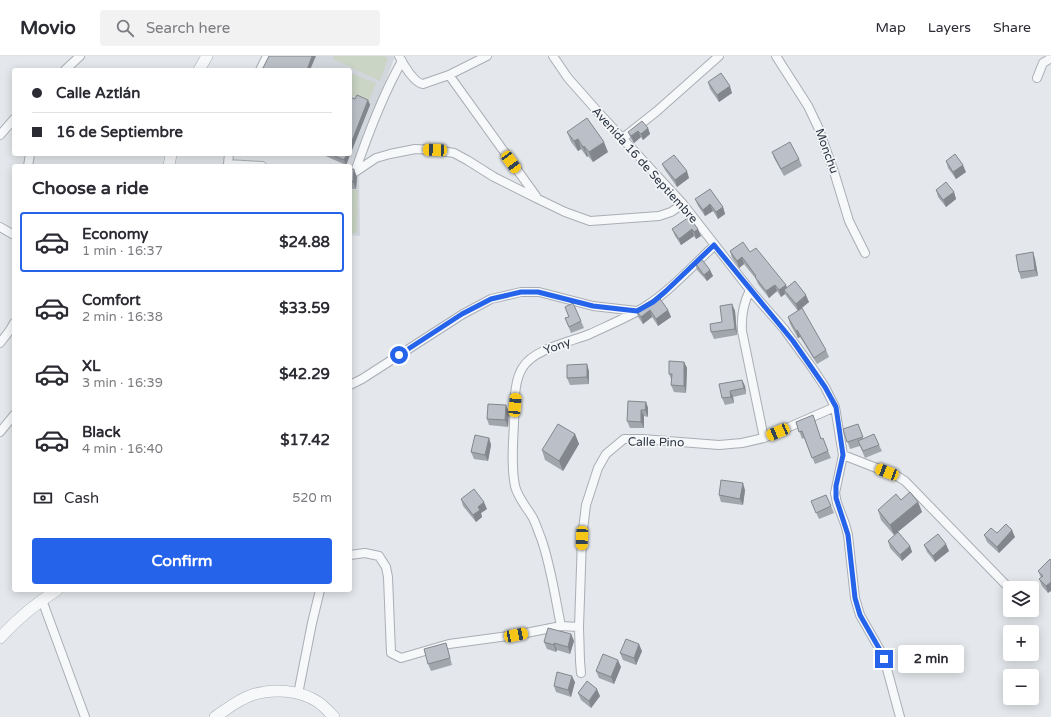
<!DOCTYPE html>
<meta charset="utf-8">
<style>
body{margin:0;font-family:"Varela Round",sans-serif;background:#f2f2f3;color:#2b2b33;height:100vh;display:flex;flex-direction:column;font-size:15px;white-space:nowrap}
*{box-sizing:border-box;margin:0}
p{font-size:13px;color:#7c7c81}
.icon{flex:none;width:22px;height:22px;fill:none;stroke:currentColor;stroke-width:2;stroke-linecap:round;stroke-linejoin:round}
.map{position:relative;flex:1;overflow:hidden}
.sheet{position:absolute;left:12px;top:108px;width:340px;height:428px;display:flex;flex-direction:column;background:#fff;border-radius:4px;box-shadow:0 2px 10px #0003}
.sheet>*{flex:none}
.hud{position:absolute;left:12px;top:12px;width:340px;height:88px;border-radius:4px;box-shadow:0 2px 10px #0003;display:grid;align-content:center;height:88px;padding:0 20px;background:#fff}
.buttons{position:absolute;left:1003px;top:525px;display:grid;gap:8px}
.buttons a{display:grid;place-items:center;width:36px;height:36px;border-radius:4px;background:#fff;box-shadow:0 2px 10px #0003;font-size:20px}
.end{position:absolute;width:18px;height:18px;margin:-9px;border:5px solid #2563eb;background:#fff;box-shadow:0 0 0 2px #fff}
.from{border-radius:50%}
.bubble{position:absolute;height:28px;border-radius:4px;background:#fff;box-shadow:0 2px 10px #0003;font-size:13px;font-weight:700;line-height:28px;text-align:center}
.car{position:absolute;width:12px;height:24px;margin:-12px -6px;border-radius:5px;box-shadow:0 0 3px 1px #0007;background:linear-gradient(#f5c518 24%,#345 0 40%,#f5c518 0 76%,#345 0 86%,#f5c518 0)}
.hud b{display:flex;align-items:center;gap:14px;height:38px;font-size:15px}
.hud b+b{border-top:1px solid #e1e1e2}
.hud i{width:10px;height:10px;background:#2b2b33}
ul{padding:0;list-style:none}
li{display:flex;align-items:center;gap:12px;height:60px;margin:0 8px 6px;padding:0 12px;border:2px solid transparent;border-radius:4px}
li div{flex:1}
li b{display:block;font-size:15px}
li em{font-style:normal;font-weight:700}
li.active{border-color:#2563eb}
li>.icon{width:36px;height:36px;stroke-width:1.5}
h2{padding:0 20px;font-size:18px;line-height:48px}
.pay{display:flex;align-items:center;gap:10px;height:44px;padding:0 20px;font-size:15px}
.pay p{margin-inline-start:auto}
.cta{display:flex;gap:8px;margin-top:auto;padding:8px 20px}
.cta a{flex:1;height:46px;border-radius:4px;background:#2563eb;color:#fff;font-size:16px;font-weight:700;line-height:46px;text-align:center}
header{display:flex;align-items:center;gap:24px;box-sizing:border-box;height:56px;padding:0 20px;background:#fff;border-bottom:1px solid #e1e1e2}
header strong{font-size:19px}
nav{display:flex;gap:22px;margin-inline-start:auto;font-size:14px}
.search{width:280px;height:36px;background:#f2f2f3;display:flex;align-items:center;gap:10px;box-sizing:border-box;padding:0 14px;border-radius:4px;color:#7c7c81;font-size:15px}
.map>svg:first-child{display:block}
.built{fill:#d2d6dd}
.green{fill:#cad5c5}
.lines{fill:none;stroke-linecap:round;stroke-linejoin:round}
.minor-casing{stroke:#a9aeb5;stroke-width:10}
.tertiary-casing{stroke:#a9aeb5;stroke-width:12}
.minor{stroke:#f7f8fa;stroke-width:8}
.tertiary{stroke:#f7f8fa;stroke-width:11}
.wall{fill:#a1a5ac}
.shaded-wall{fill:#83868c}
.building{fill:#bbc0c8;stroke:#83868c}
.route{stroke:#2563eb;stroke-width:5}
.labels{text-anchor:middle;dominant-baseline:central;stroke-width:3.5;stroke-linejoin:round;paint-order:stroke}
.street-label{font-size:12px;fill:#2c3543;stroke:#f4f6f8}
</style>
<header>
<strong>Movio</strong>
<div class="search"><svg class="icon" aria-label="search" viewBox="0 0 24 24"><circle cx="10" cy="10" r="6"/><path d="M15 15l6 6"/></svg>Search here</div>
<nav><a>Map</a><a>Layers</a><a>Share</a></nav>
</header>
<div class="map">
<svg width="1051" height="661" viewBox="0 0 1051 661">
<rect width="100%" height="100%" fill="#e4e7eb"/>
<path class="built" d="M316 0H393L394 2 354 112 321 98H350V14H310Z
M350 119H359L360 180 350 179Z"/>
<path class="green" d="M334 0H383L388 2 380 25 333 3Z
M350 17 376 27 368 47 350 39Z
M351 134H358L357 177H350Z"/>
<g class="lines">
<g class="minor-casing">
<path id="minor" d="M399 0C403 8 414 27 423 28L449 19 487 0
M553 0 568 22 599 57 683 148 750 234 784 273 811 310 825 331 835 351 843 399 897 420 905 425 1010 533
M776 0 808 50 818 71 835 119 849 165 865 197
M65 14 80 0
M260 14 267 0
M449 19 536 140
M1037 22 1043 7 1051 2
M0 79 14 63
M623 82 657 55 719 0
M229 98 228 108 262 110
M28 110 30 98
M350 116H355L376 102 390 98 415 93 435 94 454 97 467 104 494 121 538 143 565 156 590 165 659 160 671 156 683 148
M355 116C368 78 382 40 402 5
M0 171 14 179
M750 234C743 248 741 260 742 275L764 382
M0 287 10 274 14 267
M350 329 362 323 463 258 491 243 521 236H539L593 250 637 255
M0 376 14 359
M843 399 835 437 837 447 845 468 848 479 855 542 860 559 880 594 887 613 900 661
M350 499 365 497 379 500 386 511 388 521 391 597 401 602 449 588 516 579 561 570 579 571
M42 544 85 661
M1030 554 1031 555
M561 570C555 541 551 510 541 482 538 475 536 468 533 462 527 452 518 442 515 430 511 410 513 387 514 367 515 349 513 326 523 311 534 293 570 286 590 278 605 271 621 264 636 256 666 240 690 212 715 189
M581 617 580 605 579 571 582 482 586 449 598 412 606 398 624 383H642L719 389 742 387 764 382 835 351
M298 638 312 567 320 534"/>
</g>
<g class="tertiary-casing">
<path id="tertiary" d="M199 14 207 0
M169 110 171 98
M0 582C17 563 35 548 57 534
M215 661C227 653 239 643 252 639 273 632 300 634 318 646 324 650 329 656 334 661"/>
</g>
<use href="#minor" class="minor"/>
<use href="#tertiary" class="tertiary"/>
</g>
<path class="wall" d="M708 26 732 37 719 46 710 33Z
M355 43 368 44 370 49 346 109 321 98H350Z
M648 72 650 78 643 84 641 81 634 87 631 83 628 76Z
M567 76 608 96 593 106 588 100 587 101 581 93 578 95 571 86Z
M772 96 799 103 802 110 784 120 774 102Z
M946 105 966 116 956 123 948 112Z
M662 108 689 122 677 131 665 114Z
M350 113 357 121 356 133H351L350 148Z
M936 134 954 136 956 143 946 151 938 141Z
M695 143 723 151 725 158 718 163 713 155 705 160 698 150Z
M689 161 701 180 696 183 694 180 681 189 675 180 672 173Z
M730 195 750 196 786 229 787 232 809 246 798 255 826 294 829 301 817 308 800 281 798 282 790 268 788 261 798 255 787 241 785 238 781 241 777 235 769 242 758 228 756 223 744 208 739 212 732 202Z
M1033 196 1035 203 1038 220 1021 223 1019 216Z
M695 207 710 214 713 220 707 225 697 214Z
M732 248 735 255 737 279 714 283 711 276 722 266Z
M565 251 581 265 584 272 571 277 565 262 569 261Z
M636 254H668L671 261 658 270 652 261 643 268 638 261Z
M684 306 687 312 686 337 674 336 671 329 672 325 669 318Z
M589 315V328L570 329 567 322Z
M742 324 745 330 746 338 733 341 734 347 725 349 722 342Z
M646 346 648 352V361L644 360V372H630L627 365Z
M506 349 509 356 508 371 489 369 487 363Z
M796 366 821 382 828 395 831 402 815 408 804 382 802 383Z
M858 368 863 383 879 389 882 395 865 402 860 390 850 393 843 373Z
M575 378 579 388 563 415 545 404 542 394Z
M489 382 491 389 488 405 474 403 471 396Z
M745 434 743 449 721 446 719 439Z
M461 443 487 453 481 457 482 461 476 466 463 450Z
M901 444 918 446 922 456 894 479 881 464 878 454Z
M811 445 831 450 834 457 819 463Z
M997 477 1015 481 999 497 987 486 984 479Z
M888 485 910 490 912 496 902 505 890 492Z
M924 489 949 495 935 506 927 496Z
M1050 503 1048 537 1042 530 1039 523 1041 522 1038 515Z
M571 578 574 585 570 598 557 594 556 596 547 593 544 586Z
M448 594 452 609 431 615 428 608Z
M642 595 636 609 623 604 620 597Z
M621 611 614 628 599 622 596 615Z
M575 626 571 641 556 636 554 630Z
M578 637 600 640 591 652 581 644Z"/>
<path class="shaded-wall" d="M312 0H316L310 14H307Z
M730 30 732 37 719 46 717 39Z
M368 44 370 49 346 109 344 104 347 98H350V90Z
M648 72 650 78 643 84 641 78Z
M638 75 641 81 634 87 631 80Z
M578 83 581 93 578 95 574 85Z
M604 86 608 96 593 106 589 96Z
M584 90 588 100 587 101 583 91Z
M963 109 966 116 956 123 953 116Z
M354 113 357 121 356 133 353 126Z
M687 115 689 122 677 131 675 124Z
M350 130 351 133 350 148Z
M954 136 956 143 946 151 943 144Z
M710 148 713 155 705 160 703 154Z
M723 151 725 158 718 163 716 156Z
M692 173 694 180 681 189 679 183Z
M698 173 701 180 696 183 694 176Z
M1033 196 1035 203 1038 220 1035 214Z
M742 201 744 208 739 212 737 205Z
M710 214 713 220 707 225 704 219Z
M775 229 777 235 769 242 766 235Z
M786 229 788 235 784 234 785 238 781 241 779 234Z
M806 239 809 246 798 255 796 248Z
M732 248 735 255 737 279 735 273Z
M650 254 652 261 643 268 641 261Z
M668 254 671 261 658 270 656 263Z
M797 274 800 281 798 282 796 275Z
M684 306 687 312 686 337 684 330Z
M587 308 589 315V328L587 321Z
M742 324 745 330 746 338 744 332Z
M730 335 733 341 734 347 731 341Z
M646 346 648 352V361L645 354Z
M506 349 509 356 508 371 505 364Z
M641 354 644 360V372L641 366Z
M575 378 579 388 563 415 559 405Z
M489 382 491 389 488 405 485 399Z
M743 427 745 434 743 449 740 443Z
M484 446 487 453 481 457 482 461 476 466 473 459 478 451Z
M918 446 922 456 894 479 890 469Z
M1012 474 1015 481 999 497 997 491Z
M946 488 949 495 935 506 933 500Z
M910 490 912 496 902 505 900 499Z
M1051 526V535L1048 537 1046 530Z
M571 578 574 585 570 598 568 591Z
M554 587 557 594 556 596 554 589Z
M639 588 642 595 636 609 634 602Z
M618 604 621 611 614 628 611 621Z
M572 620 575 626 571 641 568 634Z
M597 633 600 640 591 652 589 645Z"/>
<path class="building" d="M269 0H312L307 14H258L263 12Z
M721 17 730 30 717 39 708 26Z
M357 39 368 44 350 90V41L355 43Z
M587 62 604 86 589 96 584 90 583 91 578 83 574 85 567 76Z
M642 65 648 72 641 78 638 75 631 80 628 76Z
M790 86 799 103 781 113 772 96Z
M330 98H347L344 104Z
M955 98 963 109 953 116 946 105Z
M674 99 687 115 675 124 662 108Z
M350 113H354L353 126 350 125Z
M946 126 954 136 943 144 936 134Z
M710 133 723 151 716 156 710 148 703 154 695 143Z
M689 161 698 173 694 176 692 173 679 183 672 173Z
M743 186 750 196 756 192 786 229 779 234 775 229 766 235 755 221 756 220 742 201 737 205 730 195Z
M1033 196 1035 214 1019 216 1016 199Z
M700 201 710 214 704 219 695 207Z
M795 225 806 239 796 248 784 234Z
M658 240 668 254 656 263 650 254 641 261 636 254Z
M573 247 581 265 569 271 565 262 569 261 565 251Z
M732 248 735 273 711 276 710 268 722 266 720 250Z
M802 252 826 294 814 302 797 274 796 275 788 261Z
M669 305 684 306V330L671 329 672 318H669Z
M587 308V321L567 322V309Z
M742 324 744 332 730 335 731 341 722 342 719 328Z
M628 345 646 346 645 354H641V366L627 365Z
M488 348 506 349 505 364 487 363Z
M813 359 821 383 823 382 828 395 812 402 802 375 799 376 796 366Z
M558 368 575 378 559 405 542 394Z
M858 368 863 381 847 386 843 373Z
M874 378 879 389 863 395 858 385Z
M475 379 489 382 485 399 471 396Z
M721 424 743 427 740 443 719 439Z
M474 433 484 446 478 451 480 454 473 459 461 443Z
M910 436 918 446 890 469 878 454 896 438 901 444Z
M826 439 831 450 816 457 811 445Z
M1006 468 1012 474 997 491 984 479 991 472 997 477Z
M898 476 910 490 900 499 888 485Z
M938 478 946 488 933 500 924 489Z
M1050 503 1051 505V526L1046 530 1039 523 1043 520 1038 515Z
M548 572 571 578 568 591 554 587V589L544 586Z
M626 583 639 588 634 602 620 597Z
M446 587 450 602 428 608 424 593Z
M603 598 618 604 611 621 596 615Z
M557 616 572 620 568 634 554 630Z
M587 625 597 633 589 645 578 637Z"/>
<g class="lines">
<path class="route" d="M399 299 462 258 491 243 521 236H538L593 250 637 255 653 246 666 235 714 189 793 285 825 331 836 351 843 399 836 430V442L848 479 855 542 860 559 880 594 884 603"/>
</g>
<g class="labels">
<g class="street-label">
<text transform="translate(827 95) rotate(70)">Monchu</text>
<text transform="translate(645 109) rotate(48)">Avenida 16 de Septiembre</text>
<text transform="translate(557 290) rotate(-20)">Yony</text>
<text transform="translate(656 386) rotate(1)">Calle Pino</text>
</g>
</g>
</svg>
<div class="buttons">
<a><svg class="icon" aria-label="layers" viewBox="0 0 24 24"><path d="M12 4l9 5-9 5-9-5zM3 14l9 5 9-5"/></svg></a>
<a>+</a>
<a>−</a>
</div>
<i class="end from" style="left:399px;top:299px"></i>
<i class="end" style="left:884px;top:603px"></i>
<div class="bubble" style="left:898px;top:589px;width:66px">2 min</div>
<i class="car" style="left:435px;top:94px;rotate:272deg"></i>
<i class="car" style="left:511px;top:106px;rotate:144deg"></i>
<i class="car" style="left:515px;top:349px;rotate:5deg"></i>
<i class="car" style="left:778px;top:376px;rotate:247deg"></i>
<i class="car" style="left:887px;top:416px;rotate:291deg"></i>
<i class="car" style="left:582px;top:482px;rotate:182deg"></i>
<i class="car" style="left:516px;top:579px;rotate:79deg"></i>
<div class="hud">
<b><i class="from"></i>Calle Aztlán</b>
<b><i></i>16 de Septiembre</b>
</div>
<section class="sheet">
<h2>Choose a ride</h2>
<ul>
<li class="active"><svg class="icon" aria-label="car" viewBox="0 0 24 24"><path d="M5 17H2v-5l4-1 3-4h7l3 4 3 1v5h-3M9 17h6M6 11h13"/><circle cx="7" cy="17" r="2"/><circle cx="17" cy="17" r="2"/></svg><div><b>Economy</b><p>1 min · 16:37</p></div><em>$24.88</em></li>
<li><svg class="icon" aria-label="car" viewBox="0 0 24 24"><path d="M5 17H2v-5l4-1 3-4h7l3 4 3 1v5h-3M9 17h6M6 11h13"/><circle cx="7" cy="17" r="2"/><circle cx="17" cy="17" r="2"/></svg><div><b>Comfort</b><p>2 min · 16:38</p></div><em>$33.59</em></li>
<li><svg class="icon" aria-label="car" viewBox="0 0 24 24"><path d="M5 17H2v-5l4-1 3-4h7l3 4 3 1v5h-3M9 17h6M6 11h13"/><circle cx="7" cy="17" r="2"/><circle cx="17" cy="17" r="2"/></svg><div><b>XL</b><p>3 min · 16:39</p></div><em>$42.29</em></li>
<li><svg class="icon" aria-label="car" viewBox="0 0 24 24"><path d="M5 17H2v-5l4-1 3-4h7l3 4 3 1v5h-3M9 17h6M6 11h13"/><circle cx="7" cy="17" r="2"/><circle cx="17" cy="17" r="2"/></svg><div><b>Black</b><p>4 min · 16:40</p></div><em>$17.42</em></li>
</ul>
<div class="pay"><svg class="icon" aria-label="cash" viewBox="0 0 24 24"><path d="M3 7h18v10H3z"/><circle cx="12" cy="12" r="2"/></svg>Cash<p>520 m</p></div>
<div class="cta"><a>Confirm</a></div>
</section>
</div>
